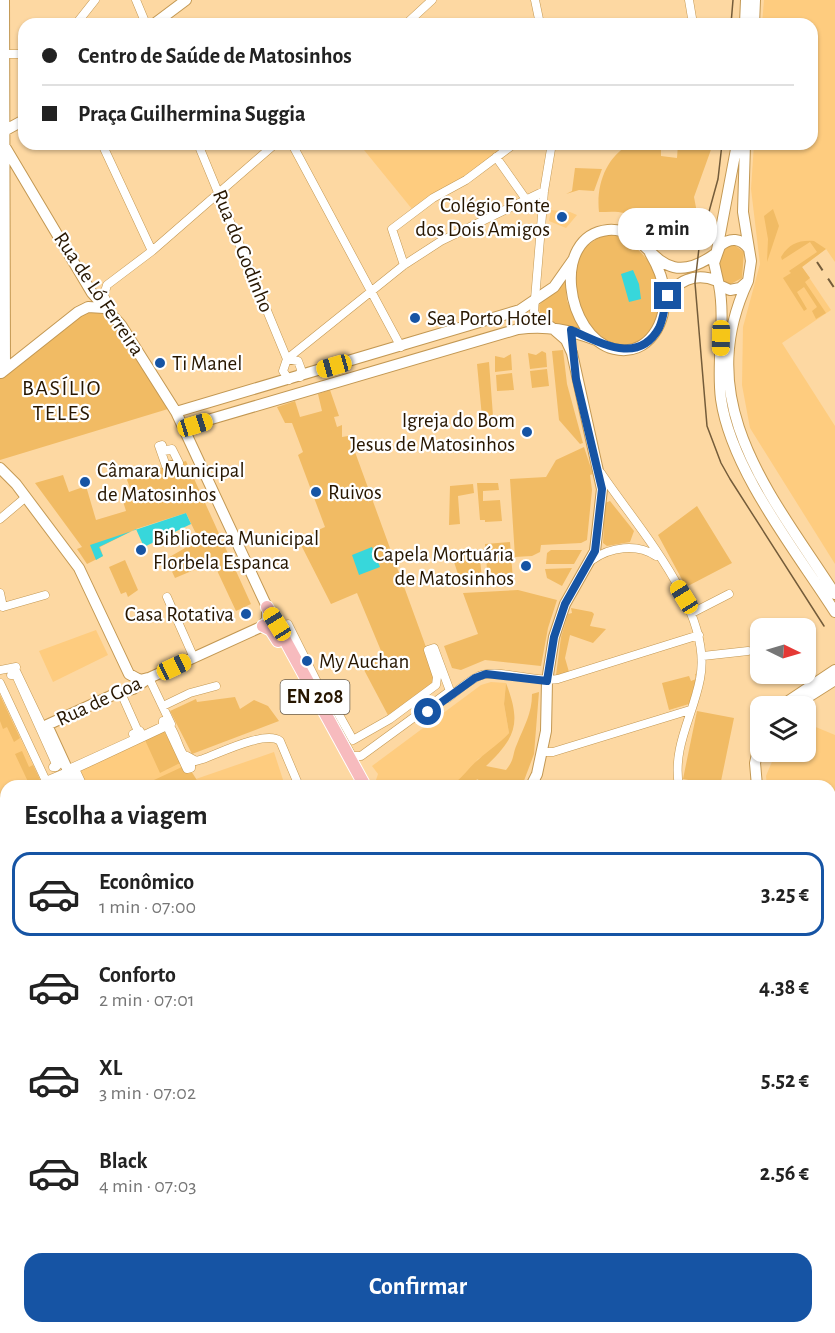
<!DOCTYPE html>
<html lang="pt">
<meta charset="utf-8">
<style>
body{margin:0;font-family:"Alegreya Sans",sans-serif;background:#f2f2f2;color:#222;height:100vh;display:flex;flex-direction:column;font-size:22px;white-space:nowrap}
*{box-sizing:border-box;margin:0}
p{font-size:20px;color:#767676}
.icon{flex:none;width:33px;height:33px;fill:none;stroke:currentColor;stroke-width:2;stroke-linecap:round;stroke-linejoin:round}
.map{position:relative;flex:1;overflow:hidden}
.panel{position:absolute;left:0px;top:780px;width:836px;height:554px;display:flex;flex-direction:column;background:#fff;border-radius:18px 18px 0 0;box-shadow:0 2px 4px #0004}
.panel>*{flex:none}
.guide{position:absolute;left:18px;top:18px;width:800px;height:132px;border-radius:18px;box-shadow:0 2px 4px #0004;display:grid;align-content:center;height:132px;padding:0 24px;background:#fff}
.needle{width:39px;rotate:95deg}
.buttons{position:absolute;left:750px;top:618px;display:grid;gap:12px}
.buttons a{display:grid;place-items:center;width:66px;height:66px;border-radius:12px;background:#fff;box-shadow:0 2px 4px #0004;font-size:30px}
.end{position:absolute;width:27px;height:27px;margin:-14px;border:8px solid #1654a4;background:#fff;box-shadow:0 0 0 3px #fff}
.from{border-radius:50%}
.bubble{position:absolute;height:42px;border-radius:18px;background:#fff;box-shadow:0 2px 4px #0004;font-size:20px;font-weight:700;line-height:42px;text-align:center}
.car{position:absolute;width:18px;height:36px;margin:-18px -9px;border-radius:8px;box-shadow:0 0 4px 2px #0007;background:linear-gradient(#f5c518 24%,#345 0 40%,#f5c518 0 76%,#345 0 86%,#f5c518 0)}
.guide b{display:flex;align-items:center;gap:21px;height:57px;font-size:22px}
.guide b+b{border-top:2px solid #e0e0e0}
.guide i{width:15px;height:15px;background:#222}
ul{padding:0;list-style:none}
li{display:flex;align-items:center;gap:18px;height:84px;margin:0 12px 9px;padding:0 12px;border:3px solid transparent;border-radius:18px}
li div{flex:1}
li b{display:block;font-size:22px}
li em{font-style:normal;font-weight:700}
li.on{border-color:#1654a4}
li>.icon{width:54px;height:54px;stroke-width:1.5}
h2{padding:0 24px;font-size:27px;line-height:72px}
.cta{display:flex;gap:12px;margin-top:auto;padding:12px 24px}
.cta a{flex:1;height:69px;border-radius:18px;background:#1654a4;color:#fff;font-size:24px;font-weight:700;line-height:69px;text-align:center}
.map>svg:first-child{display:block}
.built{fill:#fecc7f}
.green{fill:#f1bb64}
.water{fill:#37d7db}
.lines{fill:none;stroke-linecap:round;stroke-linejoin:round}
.street-casing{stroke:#c39853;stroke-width:9}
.secondary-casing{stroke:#c39853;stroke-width:12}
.primary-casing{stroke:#fff;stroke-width:14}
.highway-casing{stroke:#fff;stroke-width:15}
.street{stroke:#fff;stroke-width:8}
.secondary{stroke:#fff;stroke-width:10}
.primary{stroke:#f7bbbe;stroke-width:12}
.highway{stroke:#f28e92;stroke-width:14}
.tram{stroke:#745c3a;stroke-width:1.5}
.rail{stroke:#745c3a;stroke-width:2;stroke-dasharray:10 10;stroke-linecap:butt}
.route{stroke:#1654a4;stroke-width:8}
.poi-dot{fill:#1654a4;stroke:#fff;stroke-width:2}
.labels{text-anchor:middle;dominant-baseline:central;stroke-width:4.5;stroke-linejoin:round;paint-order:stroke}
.shield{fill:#fff;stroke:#685c4c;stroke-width:1.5}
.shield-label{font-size:20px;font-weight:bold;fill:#271600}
.poi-label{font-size:21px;fill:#271600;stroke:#fff;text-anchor:start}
.street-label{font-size:21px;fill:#271600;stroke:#fff}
.neighbourhood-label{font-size:22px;letter-spacing:1.5px;fill:#271600;stroke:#fff}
</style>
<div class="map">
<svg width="835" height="1333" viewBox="0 0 835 1333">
<rect width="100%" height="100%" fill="#fdd8a2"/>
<path class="built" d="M764 0H835V262L826 249 802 267 831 310 782 343 835 426V564L750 428 742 385 743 327 760 264 751 189 754 144H812V24H762Z
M368 144H510L469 174 412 209 364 150Z
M551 210 570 212 577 215 566 228 549 221Z
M96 630 108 655 53 682 39 651Z
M491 682 506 683 504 704 509 733 495 749 478 759 466 775 455 784 447 782 433 786H374L378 774 372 766 481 685Z
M0 695 43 786H6V869L0 871Z
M806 723 835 735V1027L830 1024V786H767L766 776 776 752H806Z
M167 726 186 768 147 786H83L75 769Z
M274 752 285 786H200L196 779Z"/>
<path class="green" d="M630 144H661V156L677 158 678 144H713L694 197 698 218 695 224 682 230 671 241C654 238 642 218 624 213 617 211 607 212 599 212 596 185 606 157 630 144Z
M575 168 602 169 594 191 579 190 566 194 572 191Z
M773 209 779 226 767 262 768 239 764 216Z
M611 234C646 246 669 280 656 317 655 322 653 330 650 334 600 386 531 252 611 234Z
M814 241 826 249 802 267 810 278 805 282 826 313 816 319 812 311 817 307 804 287 797 292 807 309 804 311 783 278 791 273 789 271 817 252 810 242 782 260 781 257C789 244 798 240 814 241Z
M733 244 744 252 742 278 729 285 723 284C718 271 718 263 722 250Z
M565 279 567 301 580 329 540 319 539 305Z
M85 312H102L111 319 168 409 0 460V379Z
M563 350 567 384 583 443 580 444 559 420 552 351Z
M542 351 546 353 547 367 530 369 528 353 536 355Z
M511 354 512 370 495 372V356L504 358Z
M489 362 493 416 482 417 477 364Z
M547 369 549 386 532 388 530 371Z
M512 373 514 390 497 391 496 375Z
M330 390 339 416 334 417 337 427 342 425V437L348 436 355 452 438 680 390 719 363 668 384 658 357 593 331 604 298 539 325 527 298 455 303 452 292 423H285L277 407 295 401 300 417 322 411 318 394Z
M584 447 593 474 590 475 592 490 587 540 581 543 541 545 540 552 532 556 515 557 510 479 546 477 556 460Z
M186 461 251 604 236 611 213 562 175 578 166 559 199 540 186 513 136 529 100 547 103 556 87 564 77 549 82 547 35 483 63 475 69 492 86 486 96 520 126 511 121 495 131 491 126 477Z
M477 483H498L499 490 483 491V501L500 500 502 521 485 522V520H480Z
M473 484 474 493 458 496 460 524 449 525 450 486Z
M610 501 634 531 630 542 607 546 603 543 605 503Z
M697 506 732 563 686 587 658 535Z
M510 542 513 580 488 583 485 544Z
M479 549 482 579 461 583 450 550Z
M551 550H582L574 564H546L547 553Z
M125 560 138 590 128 597 126 592 121 594 109 567Z
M572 568 562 586 547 578 545 569Z
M518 590 557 600 548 628 541 666 485 660 461 670 452 668 444 646 478 634 463 593Z
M571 608 592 612 594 614 590 626 606 629 593 643 570 635 565 658 569 672 556 675 561 637 568 614 572 613Z
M698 673 689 704 669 710 662 683 689 676 691 681 696 679 695 674Z
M506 683C521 722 517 737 486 766L506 770C515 759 512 755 517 744 524 726 532 714 532 694L539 692 534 754 522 786H489L477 779 473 786H433L447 782 455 783C464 776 470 766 479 759 490 749 498 745 509 733L504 704Z
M0 695 20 738 14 742 7 727 3 729 0 721Z
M235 697 240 709 254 700 268 706 279 721 192 754 170 711 196 699 197 702Z
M697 711 734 718 720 786 683 779Z
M164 731C174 752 189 764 200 786H141L182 767 180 763 160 773 145 740Z
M22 751 29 767 33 765 43 786H30L15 754Z
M0 1058 6 1061V1126L0 1131Z
M537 1328H579L581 1333H528Z"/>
<path class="water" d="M633 270 639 284 641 299 629 302 621 274Z
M186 513 191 524 144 547 136 529 99 547 103 556 96 560 90 545Z
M372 547 380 567 359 575 352 555Z"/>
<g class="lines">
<g class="street-casing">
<path id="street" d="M136 0 146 24
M535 0 540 24
M689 0 693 24
M76 24 95 0
M406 24 432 0
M2 54H24
M102 144 152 251
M198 144 287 359
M292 144 401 347
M496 157 525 198
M404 265 392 229 433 198 466 180 514 144
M109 307 104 295 107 285 152 251 275 144
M546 327 539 323 534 311 544 191 551 149 549 144
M287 359 298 361 301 369 300 377
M289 380 283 371 287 359 404 265 441 241 544 191
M162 445 164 451 172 449 179 463 166 466 159 446Z
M601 473C637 527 714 611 700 679 693 716 672 747 679 786
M0 519 26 497
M592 560C610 547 637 543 656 556
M0 593 3 607 45 595
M167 597 194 658
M692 613 729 594
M288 624 320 688 323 686 353 740 390 719 436 685 437 677 428 650 434 648 450 691 361 756H352L281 626Z
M703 656 748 651
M0 670 16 667
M16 671 60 763 56 767H53L56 764 16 675H11Z
M149 678 171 724
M0 683 46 781 65 773 68 778 50 786
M121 693 137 729
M448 698C457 691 468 681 479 676 500 668 534 683 558 679L699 635
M163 706 190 693 216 686
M543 752H553L690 710
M187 756 196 761 203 759C220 753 266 730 280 741L299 786
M74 774 71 768 135 739 133 734 140 731 142 736 163 726V721C178 727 176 754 191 762V768L187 769 167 726 75 769 83 786
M123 1328 124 1333
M173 1328 175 1333
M221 1328 222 1333
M282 1333V1328"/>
</g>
<g class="secondary-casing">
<path id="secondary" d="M4 0 5 369
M154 24 186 0
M745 24 746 0
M754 24 755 0
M4 131 24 120
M745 144 743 212 751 261 748 281 740 288 730 290 719 285 714 263 720 246C730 237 741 238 749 249
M4 145 92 293 121 325 176 412 267 607V619L263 626 149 678 133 689 115 694 47 725 75 786
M717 250 737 144
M650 253C657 265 663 277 664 291 668 321 649 357 614 349 566 337 550 236 608 230 652 226 655 297 715 254
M748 281C690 404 772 496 835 594
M719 285C726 322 716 361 721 399 731 470 796 551 835 612
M666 302C675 280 696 272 717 281
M1 373 78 312 88 307 104 308
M176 412 520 310 554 287 573 260
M184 427 518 329C547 325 570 330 596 340
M0 468 16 484 79 568 129 674 140 680 148 678
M781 706 835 670
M794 706 835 680
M531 786 537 774 546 731 547 681 554 637 565 604 595 551 602 489 572 353 566 340 551 327
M757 786 755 763 760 741
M0 1137 6 1133
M0 1146 6 1147
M830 1206 835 1189
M0 1300 6 1302
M44 1328 49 1333
M591 1328 593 1333"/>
</g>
<g class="primary-casing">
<path id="primary" d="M267 607 365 786
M263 626 271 630 278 641
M830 1263 835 1268
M830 1290 835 1285
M817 1333 818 1328"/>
</g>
<g class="highway-casing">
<path id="highway" d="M0 972 6 977
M0 994 6 999
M0 1047 6 1051
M830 1077 835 1062
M830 1111 835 1102
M830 1141 835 1132
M393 1328 399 1333
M412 1328 417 1333
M742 1333 744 1328
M759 1333 760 1328"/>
</g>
<use href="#street" class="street"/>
<use href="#secondary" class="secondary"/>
<use href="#primary" class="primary"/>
<use href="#highway" class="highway"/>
<path class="tram" d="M731 24 733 0
M722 144 718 179 699 248 695 283 707 426 721 463 730 479 824 626"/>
<path class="rail" d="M817 262 835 289"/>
</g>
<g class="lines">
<path class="route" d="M428 712 475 678 486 674 547 681 554 637 565 604 595 551 602 489 576 379 571 330C600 342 638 366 659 328 664 318 664 306 668 296"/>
</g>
<g class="poi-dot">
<circle cx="562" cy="217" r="6"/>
<circle cx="415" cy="318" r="6"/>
<circle cx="160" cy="363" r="6"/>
<circle cx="527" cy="432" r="6"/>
<circle cx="85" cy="482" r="6"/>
<circle cx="316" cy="492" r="6"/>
<circle cx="141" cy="550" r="6"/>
<circle cx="526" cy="566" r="6"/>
<circle cx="246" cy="614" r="6"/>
<circle cx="307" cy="661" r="6"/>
</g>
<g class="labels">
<rect class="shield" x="280.5" y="680" width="69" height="34" rx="4.5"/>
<g class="shield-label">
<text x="315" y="697">EN 208</text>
</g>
<g class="poi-label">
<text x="550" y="205" text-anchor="end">Colégio Fonte<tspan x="550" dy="24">dos Dois Amigos</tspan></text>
<text x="427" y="318">Sea Porto Hotel</text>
<text x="172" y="363">Ti Manel</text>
<text x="515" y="420" text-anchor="end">Igreja do Bom<tspan x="515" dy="24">Jesus de Matosinhos</tspan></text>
<text x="97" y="470">Câmara Municipal<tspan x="97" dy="24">de Matosinhos</tspan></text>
<text x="328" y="492">Ruivos</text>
<text x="153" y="538">Biblioteca Municipal<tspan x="153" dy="24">Florbela Espanca</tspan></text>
<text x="514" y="554" text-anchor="end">Capela Mortuária<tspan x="514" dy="24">de Matosinhos</tspan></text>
<text x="234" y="614" text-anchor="end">Casa Rotativa</text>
<text x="319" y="661">My Auchan</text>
</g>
<g class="street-label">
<text transform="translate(243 251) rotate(68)">Rua do Godinho</text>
<text transform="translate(99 294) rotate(56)">Rua de Ló Ferreira</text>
<text transform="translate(99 701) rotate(-25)">Rua de Goa</text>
</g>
<g class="neighbourhood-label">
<text x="62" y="388">BASÍLIO<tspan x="62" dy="25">TELES</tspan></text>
</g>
</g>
</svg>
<div class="buttons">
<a><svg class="needle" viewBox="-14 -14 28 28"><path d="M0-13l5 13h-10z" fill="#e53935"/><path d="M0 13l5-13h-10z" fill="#767676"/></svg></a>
<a><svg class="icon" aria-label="layers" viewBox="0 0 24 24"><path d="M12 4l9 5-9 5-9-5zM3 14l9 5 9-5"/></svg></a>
</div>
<i class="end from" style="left:428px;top:712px"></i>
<i class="end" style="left:668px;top:296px"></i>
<div class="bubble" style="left:618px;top:208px;width:99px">2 min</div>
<i class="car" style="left:721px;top:338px;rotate:181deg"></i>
<i class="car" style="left:334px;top:366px;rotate:254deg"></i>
<i class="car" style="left:195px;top:425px;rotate:73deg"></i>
<i class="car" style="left:684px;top:597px;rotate:328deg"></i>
<i class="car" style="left:277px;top:624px;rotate:328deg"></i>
<i class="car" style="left:174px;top:667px;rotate:65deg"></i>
<div class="guide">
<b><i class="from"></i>Centro de Saúde de Matosinhos</b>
<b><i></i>Praça Guilhermina Suggia</b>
</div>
<section class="panel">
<h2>Escolha a viagem</h2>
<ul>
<li class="on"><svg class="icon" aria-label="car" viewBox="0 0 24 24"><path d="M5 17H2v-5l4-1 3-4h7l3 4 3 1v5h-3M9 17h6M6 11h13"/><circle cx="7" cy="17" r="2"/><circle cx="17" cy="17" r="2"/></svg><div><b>Econômico</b><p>1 min · 07:00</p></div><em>3.25 €</em></li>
<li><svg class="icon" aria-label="car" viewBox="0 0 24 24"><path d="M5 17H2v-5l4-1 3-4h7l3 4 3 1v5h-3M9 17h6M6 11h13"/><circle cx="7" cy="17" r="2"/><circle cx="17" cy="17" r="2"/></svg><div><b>Conforto</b><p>2 min · 07:01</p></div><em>4.38 €</em></li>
<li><svg class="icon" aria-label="car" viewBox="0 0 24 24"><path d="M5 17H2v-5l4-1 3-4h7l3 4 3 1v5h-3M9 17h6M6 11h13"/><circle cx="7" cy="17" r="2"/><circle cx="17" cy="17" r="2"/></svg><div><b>XL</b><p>3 min · 07:02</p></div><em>5.52 €</em></li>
<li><svg class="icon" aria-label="car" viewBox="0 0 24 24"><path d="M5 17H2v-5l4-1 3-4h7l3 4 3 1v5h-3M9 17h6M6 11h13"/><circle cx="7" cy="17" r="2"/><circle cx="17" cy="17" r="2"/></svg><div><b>Black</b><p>4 min · 07:03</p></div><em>2.56 €</em></li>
</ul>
<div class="cta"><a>Confirmar</a></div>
</section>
</div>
